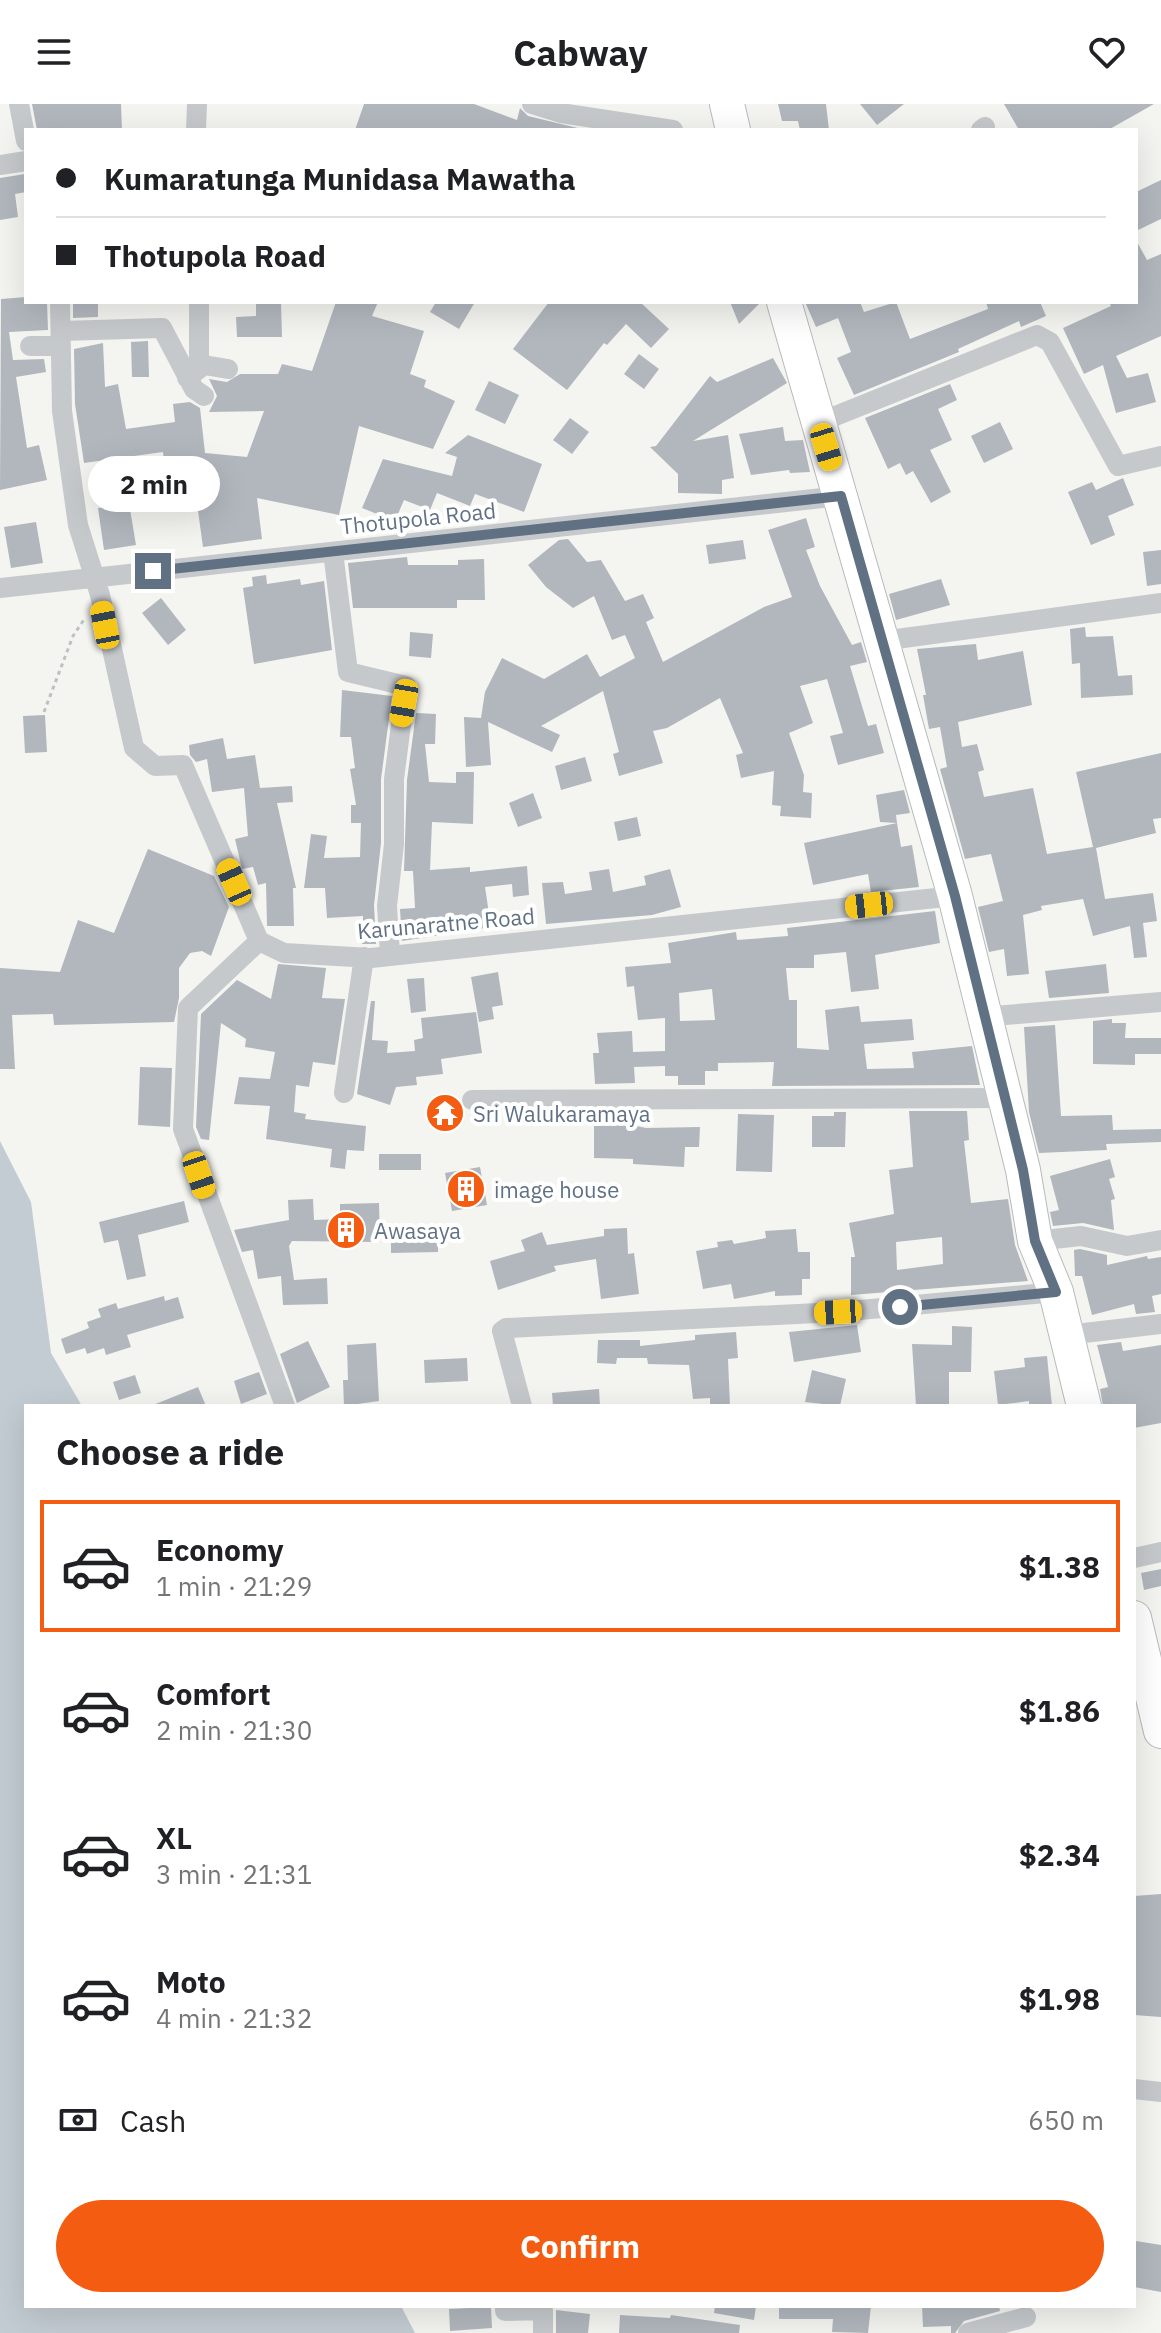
<!DOCTYPE html>
<meta charset="utf-8">
<style>
body{margin:0;font-family:"IBM Plex Sans",sans-serif;background:#f6f6f6;color:#202124;height:100vh;display:flex;flex-direction:column;font-size:30px;white-space:nowrap}
*{box-sizing:border-box;margin:0}
p{font-size:26px;color:#757577}
.icon{flex:none;width:44px;height:44px;fill:none;stroke:currentColor;stroke-width:2;stroke-linecap:round;stroke-linejoin:round}
.map{position:relative;flex:1;overflow:hidden}
.drawer{position:absolute;left:24px;top:1300px;width:1112px;height:904px;display:flex;flex-direction:column;background:#fff;border-radius:0px;box-shadow:0 8px 32px #0002}
.drawer>*{flex:none}
.guide{position:absolute;left:24px;top:24px;width:1114px;height:176px;border-radius:0px;box-shadow:0 8px 32px #0002;display:grid;align-content:center;height:176px;padding:0 32px;background:#fff}
.end{position:absolute;width:36px;height:36px;margin:-18px;border:10px solid #617184;background:#fff;box-shadow:0 0 0 4px #fff}
.from{border-radius:50%}
.bubble{position:absolute;height:56px;border-radius:28px;background:#fff;box-shadow:0 8px 32px #0002;font-size:26px;font-weight:700;line-height:56px;text-align:center}
.car{position:absolute;width:24px;height:48px;margin:-24px -12px;border-radius:10px;box-shadow:0 0 6px 2px #0007;background:linear-gradient(#f5c518 24%,#345 0 40%,#f5c518 0 76%,#345 0 86%,#f5c518 0)}
.guide b{display:flex;align-items:center;gap:28px;height:76px;font-size:30px}
.guide b+b{border-top:2px solid #e0e0e0}
.guide i{width:20px;height:20px;background:#202124}
ul{padding:0;list-style:none}
li{display:flex;align-items:center;gap:24px;height:132px;margin:0 16px 12px;padding:0 16px;border:4px solid transparent;border-radius:0px}
li div{flex:1}
li b{display:block;font-size:30px}
li em{font-style:normal;font-weight:700}
li.selected{border-color:#f45c11}
li>.icon{width:72px;height:72px;stroke-width:1.5}
h2{padding:0 32px;font-size:36px;line-height:96px}
.pay{display:flex;align-items:center;gap:20px;height:88px;padding:0 32px;font-size:30px}
.pay p{margin-inline-start:auto}
.primary-button{display:flex;gap:16px;margin-top:auto;padding:16px 32px}
.primary-button a{flex:1;height:92px;border-radius:48px;background:#f45c11;color:#fff;font-size:32px;font-weight:700;line-height:92px;text-align:center}
header{display:flex;justify-content:space-between;align-items:center;height:104px;padding:0 32px;background:#fff;font-size:36px;font-weight:700}
.map>svg:first-child{display:block}
.water{fill:#c3ccd2}
.building{fill:#b1b7bd;fill-rule:evenodd}
.lines{fill:none;stroke-linecap:round;stroke-linejoin:round}
.trunk-casing{stroke:#b8babd;stroke-width:36}
.path{stroke:#bfc0c2;stroke-width:3;stroke-dasharray:4 4;stroke-linecap:butt}
.minor{stroke:#c6c9cc;stroke-width:20}
.trunk{stroke:#fff;stroke-width:34}
.route{stroke:#617184;stroke-width:10}
.labels{text-anchor:middle;dominant-baseline:central;stroke-width:8;stroke-linejoin:round;paint-order:stroke}
.street-label{font-size:22px;fill:#617184;stroke:#fff}
.poi-label{font-size:22px;fill:#617184;stroke:#fff;text-anchor:start}
</style>
<header><svg class="icon" aria-label="menu" viewBox="0 0 24 24"><path d="M4 6h16M4 12h16M4 18h16"/></svg>Cabway<svg class="icon" aria-label="heart" viewBox="0 0 24 24"><path d="M12 20l-8-8c-3-5 5-10 8-4 3-6 11-1 8 4z"/></svg></header>
<div class="map">
<svg width="1161" height="2229" viewBox="0 0 1161 2229">
<rect width="100%" height="100%" fill="#f4f5f0"/>
<path class="water" d="M0 1037 31 1098 51 1249 82 1302H26V2202H401L415 2229H0Z"/>
<path class="building" d="M32 0H121L122 26H37Z
M364 0H474L517 16 520 4 528 12 586 26H355Z
M778 0H826L829 26H800L798 17H782Z
M860 0H904L877 21Z
M1004 0H1154L1108 26H1019Z
M25 70 26 88 15 90 18 113 0 116V74Z
M1161 76V115L1136 127V88Z
M1136 136 1147 156 1161 150V232L1116 252 1127 274 1148 269 1156 298 1116 309 1103 261 1084 270 1063 224 1111 202 1109 198H1136Z
M26 193V198H47L48 226 9 228 13 256 44 255 46 268 16 273 27 344 39 341 47 376 0 386 1 195Z
M73 198H98V213L73 214Z
M256 198H281L282 233H237L236 213 256 212Z
M336 198H378L372 212 424 227 410 270 426 276 424 283 455 297 433 345 359 322 339 411 257 394 262 435 203 443 195 385 182 386 179 356 164 357 163 348 84 359 75 300 74 245 103 239 105 283 118 280 126 325 175 318 173 300 190 298 200 304 205 349 247 353 264 307 209 308 217 292 209 275 227 278 240 270H278L282 260 312 267Z
M436 198H475L459 225 430 208Z
M549 198H640L669 225 651 244 626 220 607 241 604 239 567 286 513 245Z
M730 198H761L739 220Z
M805 198H860L864 208 896 198 910 235 988 205 986 198H1040L1046 212 1021 223 1019 217 958 245 959 248 854 291 837 254 851 248 838 214 816 223Z
M148 237 149 273H132L131 238Z
M639 250 659 265 644 285 624 270Z
M773 254 787 279 693 337 728 331 734 374 722 376V390L678 389V370L650 343 656 342 710 272 717 278Z
M489 277 519 291 505 320 475 306Z
M950 280 957 296 938 305 952 336 930 346 951 388 931 399 913 367 906 371 900 359 888 365 865 314Z
M570 314 589 328 572 350 553 336Z
M1000 318 1013 345 984 359 971 332Z
M783 323 785 337 803 336 810 368 790 369 789 366 751 371 739 330Z
M468 331 542 360 524 408 475 390 470 402 437 389 430 406 404 396 395 417 362 404 383 355 452 372 457 353 445 349Z
M1123 374 1134 401 1108 412 1115 431 1091 441 1068 388 1092 378 1096 386Z
M129 399 136 441 104 446 98 404Z
M806 414 815 443 806 446 820 482 852 541 861 538 867 558 850 562 868 622 876 620 884 649 838 661 830 632 843 629 827 575 800 582 813 619 789 629 804 671 803 688 812 689 811 714 780 712 781 702 772 701 774 667 741 674 736 651 743 649 720 594 667 624 653 627 663 659 619 672 613 650 619 648 603 587 541 622 560 631 552 648 488 618 491 661 466 663 464 613 481 614 485 588 502 554 544 575 587 550 600 573 635 554 625 531 612 536 594 492 573 504 546 483 528 461 559 436 568 435 587 458 601 456 625 497 643 490 654 514 646 518 663 558 764 503 792 493 768 426Z
M36 418 43 459 11 464 4 423Z
M743 436 746 455 709 460 706 441Z
M1161 446V480L1147 482 1143 448Z
M407 453 408 461H458V456L484 455 485 496H457V504H353L348 459Z
M266 471 267 480 300 475 301 481 324 477 332 546 254 560 243 484 253 482 252 473Z
M941 475 950 501 896 516 889 490Z
M161 494 186 526 168 541 142 509Z
M1085 523 1086 533 1113 532 1118 572 1132 571 1133 591 1081 594 1080 559 1072 560 1070 525Z
M410 528 433 530 431 554 409 552Z
M976 540 978 556 1023 547 1032 601 958 618 962 643 977 640 984 666 978 668 984 693 1033 684 1047 750 1093 743 1076 668 1161 649V714L1153 715 1156 729 1096 744 1105 795 1153 789 1157 817 1143 819 1147 853 1134 854 1130 822 1093 832 1083 795 1041 802 1042 806 1023 811 1029 870 1007 872 1004 845 989 848 978 803 1003 797 991 750 965 755 940 665 947 663 940 623 929 625 923 591H926L917 545Z
M342 586 392 592 381 675V739L374 801 376 840H362L363 812 327 814 325 784H304L311 730 327 732 324 754 360 753 361 719H351V701H356L350 665 355 664 351 633H340Z
M416 609 436 610 435 640H425L429 678 456 679V668H474L473 720 432 718 430 766 470 763V768L527 762 529 791 513 793 512 780 485 783 491 823 402 837 400 805 415 804 413 767H404L407 676Z
M45 611 47 648 25 649 23 612Z
M223 634 227 655 255 651 260 684 292 682 293 698 277 699 296 784H293L294 822H267L266 779 258 781 253 763 242 765 235 735 248 732 244 684 212 688 207 655 196 658 190 651 189 641Z
M585 653 592 677 561 686 555 662Z
M904 686 910 709 896 711 897 719 880 718 876 691Z
M533 689 542 714 518 723 509 699Z
M637 713 641 732 618 737 614 718Z
M897 719 901 743 912 741 919 783 871 788 868 770 813 781 804 739Z
M148 745 214 772 229 803 211 852 202 847 190 849 179 864V894L174 918 54 921 53 910 12 911 15 965H0V864L60 868 78 816 114 829Z
M609 765 613 788 646 781 644 772 670 765 681 803 652 811 546 820 542 779 563 778 565 790 592 786 589 768Z
M935 807 940 839 875 851 879 885 851 888 846 848 814 851V864H786L789 896H797V944L829 946 825 906 859 902 861 918 912 915 914 936 864 940 867 965 914 964 912 948 972 942 980 981 772 982 774 958 718 959V967H705V981H678V972H665V962L634 963 635 979 595 980 593 949H599L597 929 632 927 633 948 665 947V914L638 916 634 882 627 883 625 863 671 859 668 839 736 828 737 836 788 832 787 824ZM712 885 715 916 680 917 679 889Z
M278 860 326 864 322 894 345 895 335 961 313 958 309 983 296 981 294 1008 306 1010 305 1015 366 1022 364 1047 347 1046 345 1065 330 1063 332 1045 266 1035 270 1002 234 1000 239 973 270 975 275 948 245 943 246 935 221 919 209 1036 201 1035 196 1023 201 910 237 876 271 895Z
M1106 860 1109 889 1049 894 1045 867Z
M498 868 503 901 492 903 494 915 479 918 471 873Z
M424 874 426 907 411 909 407 875Z
M371 897H375L372 936 388 937 387 949 415 947 414 936 423 934 421 914 476 908 482 949 441 955 443 970 416 973 417 981 396 983 390 1001 357 990Z
M1112 915V919H1126L1125 934H1161V950H1135V961L1093 960V917Z
M1055 921 1061 1012 1112 1011 1113 1026 1161 1025V1038L1106 1040 1107 1046 1039 1049 1029 1008 1024 923Z
M140 963 172 964 170 1023 138 1021Z
M909 1007H967L969 1036 964 1037 971 1099 1008 1095 1015 1141 1028 1177 851 1191V1153H855L849 1119 894 1110 889 1066 913 1063ZM942 1133 943 1160 897 1166 896 1138Z
M834 1008H846L845 1043H812V1012H834Z
M594 1009H609V1016L633 1017 632 1021 646 1024 700 1023 699 1043H685L684 1063 633 1060V1055L594 1054Z
M738 1010 774 1011 772 1068 736 1067Z
M379 1050H421V1066H379Z
M1110 1055 1115 1073 1109 1075 1115 1095 1111 1096 1114 1126 1083 1119 1053 1122 1050 1108 1059 1106 1050 1072Z
M480 1063 487 1101 452 1107 445 1069Z
M313 1095 314 1116 340 1115V1100L379 1099 380 1138 292 1137 289 1142 294 1176 327 1174 328 1200 283 1201 281 1172 258 1175 253 1146 242 1148 234 1126 289 1116 288 1096Z
M184 1097 189 1118 138 1131 146 1172 127 1176 118 1136 104 1139 99 1118Z
M627 1124 628 1150 634 1149 639 1190 601 1195 596 1155 554 1162 556 1167 498 1186 490 1157 525 1147 521 1136 542 1128 547 1141 604 1132V1125Z
M796 1125 798 1148H810V1175H802V1191L775 1192V1187L734 1195 731 1180 703 1185 696 1147 718 1143 717 1138 732 1136 734 1140 766 1134 765 1127Z
M438 1129V1148L391 1149V1130Z
M1080 1145 1107 1151V1161L1147 1152 1148 1155 1161 1153V1190L1152 1192 1155 1208 1136 1210 1134 1200 1092 1211 1082 1172H1075L1074 1146Z
M164 1192 165 1197 178 1193 184 1214 127 1231 131 1243 106 1251 104 1244 87 1250 85 1244 66 1250 61 1235 89 1224 87 1218 101 1213 98 1205 116 1199 118 1205Z
M857 1221 861 1248 794 1258 789 1228Z
M952 1222 972 1223 971 1268H949V1302H916L912 1240 952 1241Z
M736 1228 738 1254 728 1255 730 1302H710V1294L693 1295 689 1261 648 1260 647 1254H617L616 1260 597 1259 598 1236H640V1242L695 1236V1231Z
M308 1237 330 1283 297 1299 280 1250Z
M1121 1238 1123 1247 1161 1241V1319L1134 1324V1302H1103L1100 1285 1108 1283 1097 1241Z
M376 1239 379 1297 344 1302 343 1276H348L347 1241Z
M1047 1252 1052 1302H1029V1297L998 1301 994 1267 1025 1263 1024 1254Z
M467 1254 468 1277 425 1279 424 1256Z
M812 1266 846 1275 840 1302 805 1298Z
M259 1268 267 1290 241 1300 234 1277Z
M135 1271 141 1289 119 1296 113 1278Z
M198 1283 206 1302H153V1301Z
M599 1285 600 1302H553L552 1289Z
M1161 1465V1482L1144 1486 1141 1469Z
M1161 1790V1913L1134 1911V1792Z
M1136 2137 1161 2141V2188L1134 2183Z
M715 2202H756L754 2216 714 2209Z
M779 2202H871L868 2229 832 2228 833 2215H779Z
M922 2202H999L1000 2207 964 2217 955 2229H951V2222L923 2223Z
M491 2203 492 2224 450 2227 449 2205Z
M556 2206 590 2210 588 2229H556Z
M620 2211 670 2214 671 2211 740 2221 739 2229H619Z"/>
<g class="lines">
<g class="trunk-casing">
<path id="trunk" d="M727 0 733 26
M784 198 955 792 1023 1066 1035 1137 1056 1188 1084 1302
M1134 1514 1161 1627"/>
</g>
<path class="path" d="M44 608 73 532 85 514"/>
<path class="minor" d="M19 0 26 37
M532 0 561 9 673 26
M196 26 197 0
M981 26 985 23
M0 61 26 57
M60 198 62 307 78 421 100 491 134 644 155 662 183 661 259 837 284 849 371 854 955 792
M62 227 162 224 194 285 204 292
M30 242H61
M204 261 228 265
M187 274 204 261 199 255V198
M818 319 1037 231 1050 238 1118 362 1161 352
M333 448 348 568 406 582 394 675V740L387 802 390 851
M0 484 841 392
M882 537 1161 499
M259 837 188 904 183 1025 285 1302
M982 913 1161 898
M344 989 364 853
M472 996 1005 994
M1035 1137 1081 1132 1127 1142 1161 1136
M1067 1231 1161 1220
M522 1302 502 1227 506 1224 838 1208 1056 1188
M1134 1454 1161 1448
M1134 1985 1161 1988
M505 2202V2207L543 2206V2229
M968 2229 1026 2213"/>
<use href="#trunk" class="trunk"/>
</g>
<g class="lines">
<path class="route" d="M153 467 841 392 955 792 1023 1066 1035 1137 1056 1188 900 1203"/>
</g>
<defs>
<g id="temple-disc" transform="scale(2)"><circle r="9.5" fill="#f45c11" stroke="#fff"/><path d="M0-6L5-2H3V0L6.5 2.5H4V6H1.5V3h-3V6H-4V2.5H-6.5L-3 0V-2H-5Z" fill="#fff"/></g>
<g id="building-disc" transform="scale(2)"><circle r="9.5" fill="#f45c11" stroke="#fff"/><path d="M-4-6H4V6H1V3H-1V6H-4ZM-2.5-4.3h1.7v1.8h-1.7ZM.8-4.3h1.7v1.8H.8ZM-2.5-1h1.7V.8h-1.7ZM.8-1h1.7V.8H.8Z" fill="#fff"/></g>
</defs>
<g fill-rule="evenodd">
<use href="#temple-disc" x="445" y="1009"/>
<use href="#building-disc" x="466" y="1085"/>
<use href="#building-disc" x="346" y="1126"/>
</g>
<g class="labels">
<g class="street-label">
<text transform="translate(418 414) rotate(-6)">Thotupola Road</text>
<text transform="translate(446 819) rotate(-5)">Karunaratne Road</text>
</g>
<g class="poi-label">
<text x="473" y="1009">Sri Walukaramaya</text>
<text x="494" y="1085">image house</text>
<text x="374" y="1126">Awasaya</text>
</g>
</g>
</svg>
<i class="end from" style="left:900px;top:1203px"></i>
<i class="end" style="left:153px;top:467px"></i>
<div class="bubble" style="left:88px;top:352px;width:132px">2 min</div>
<i class="car" style="left:826px;top:343px;rotate:163deg"></i>
<i class="car" style="left:105px;top:521px;rotate:349deg"></i>
<i class="car" style="left:404px;top:599px;rotate:190deg"></i>
<i class="car" style="left:234px;top:778px;rotate:336deg"></i>
<i class="car" style="left:869px;top:801px;rotate:264deg"></i>
<i class="car" style="left:199px;top:1071px;rotate:161deg"></i>
<i class="car" style="left:838px;top:1208px;rotate:267deg"></i>
<div class="guide">
<b><i class="from"></i>Kumaratunga Munidasa Mawatha</b>
<b><i></i>Thotupola Road</b>
</div>
<section class="drawer">
<h2>Choose a ride</h2>
<ul>
<li class="selected"><svg class="icon" aria-label="car" viewBox="0 0 24 24"><path d="M5 17H2v-5l4-1 3-4h7l3 4 3 1v5h-3M9 17h6M6 11h13"/><circle cx="7" cy="17" r="2"/><circle cx="17" cy="17" r="2"/></svg><div><b>Economy</b><p>1 min · 21:29</p></div><em>$1.38</em></li>
<li><svg class="icon" aria-label="car" viewBox="0 0 24 24"><path d="M5 17H2v-5l4-1 3-4h7l3 4 3 1v5h-3M9 17h6M6 11h13"/><circle cx="7" cy="17" r="2"/><circle cx="17" cy="17" r="2"/></svg><div><b>Comfort</b><p>2 min · 21:30</p></div><em>$1.86</em></li>
<li><svg class="icon" aria-label="car" viewBox="0 0 24 24"><path d="M5 17H2v-5l4-1 3-4h7l3 4 3 1v5h-3M9 17h6M6 11h13"/><circle cx="7" cy="17" r="2"/><circle cx="17" cy="17" r="2"/></svg><div><b>XL</b><p>3 min · 21:31</p></div><em>$2.34</em></li>
<li><svg class="icon" aria-label="car" viewBox="0 0 24 24"><path d="M5 17H2v-5l4-1 3-4h7l3 4 3 1v5h-3M9 17h6M6 11h13"/><circle cx="7" cy="17" r="2"/><circle cx="17" cy="17" r="2"/></svg><div><b>Moto</b><p>4 min · 21:32</p></div><em>$1.98</em></li>
</ul>
<div class="pay"><svg class="icon" aria-label="cash" viewBox="0 0 24 24"><path d="M3 7h18v10H3z"/><circle cx="12" cy="12" r="2"/></svg>Cash<p>650 m</p></div>
<div class="primary-button"><a>Confirm</a></div>
</section>
</div>
